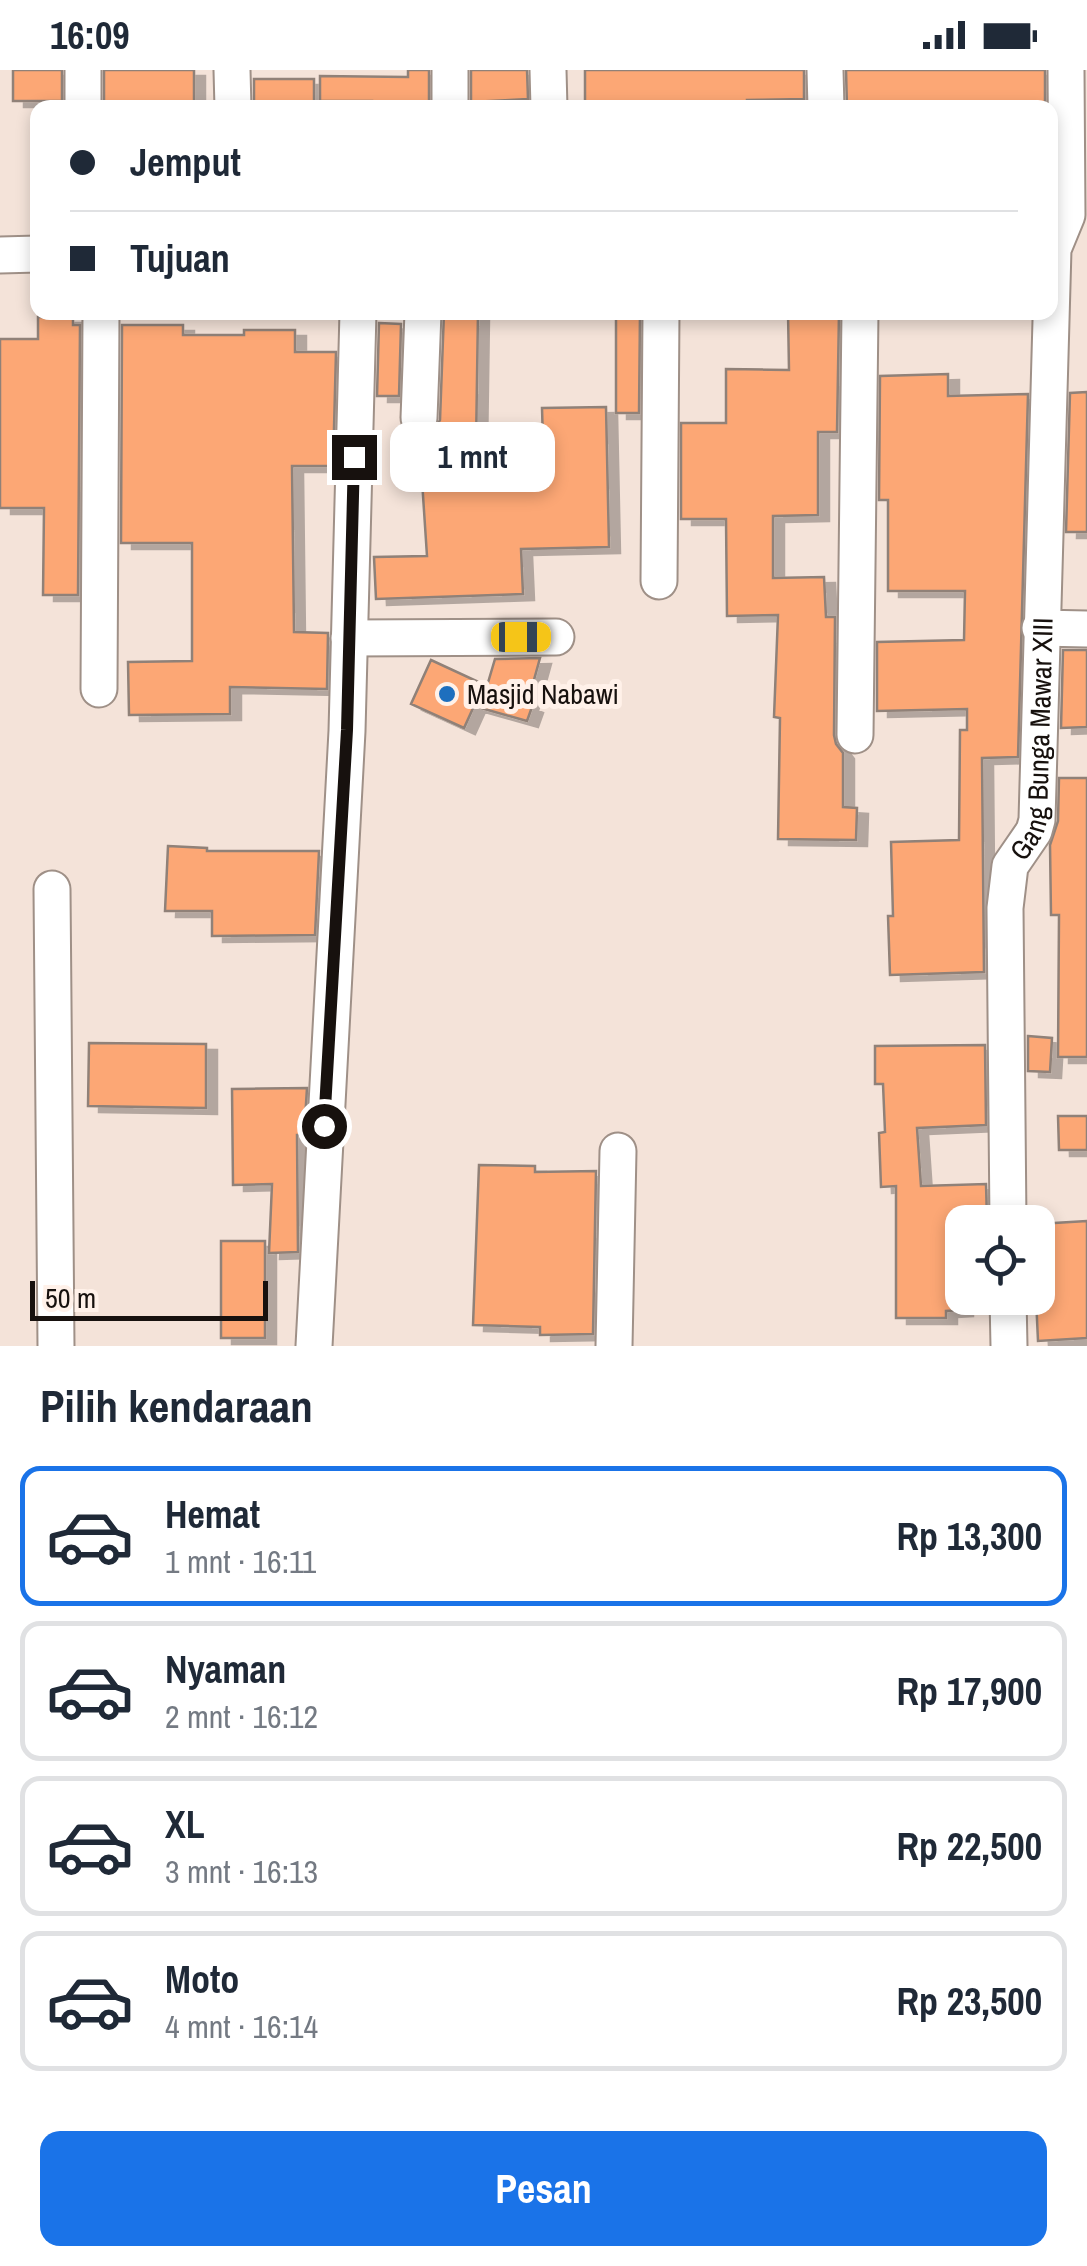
<!DOCTYPE html>
<html lang="id">
<meta charset="utf-8">
<style>
body{margin:0;font-family:"Archivo Narrow",sans-serif;background:#f6f6f7;color:#1f2937;height:100vh;display:flex;flex-direction:column;font-size:38px;white-space:nowrap}
*{box-sizing:border-box;margin:0}
p{font-size:32px;color:#747a83}
.icon{flex:none;width:55px;height:55px;fill:none;stroke:currentColor;stroke-width:2;stroke-linecap:round;stroke-linejoin:round}
.map{position:relative;height:1276px;overflow:hidden}
.drawer{display:flex;flex-direction:column;background:#fff;flex:1}
.drawer>*{flex:none}
.banner{position:absolute;left:30px;top:30px;width:1028px;height:220px;border-radius:20px;box-shadow:0 5px 15px #0003;display:grid;align-content:center;height:220px;padding:0 40px;background:#fff}
.tools{position:absolute;left:945px;top:1135px;display:grid;gap:20px}
.tools a{display:grid;place-items:center;width:110px;height:110px;border-radius:20px;background:#fff;box-shadow:0 5px 15px #0003;font-size:50px}
.scale{position:absolute;left:30px;bottom:25px;width:238px;box-sizing:border-box;padding-left:10px;border:5px solid #17110e;border-top:0;font-size:28px;line-height:35px;white-space:nowrap;color:#17110e;-webkit-text-stroke:8px #fff1e9;paint-order:stroke}
.end{position:absolute;width:45px;height:45px;margin:-22px;border:12px solid #17110e;background:#fff;box-shadow:0 0 0 5px #fff}
.from{border-radius:50%}
.bubble{position:absolute;height:70px;border-radius:20px;background:#fff;box-shadow:0 5px 15px #0003;font-size:32px;font-weight:700;line-height:70px;text-align:center}
.car{position:absolute;width:30px;height:60px;margin:-30px -15px;border-radius:12px;box-shadow:0 0 8px 2px #0007;background:linear-gradient(#f5c518 24%,#345 0 40%,#f5c518 0 76%,#345 0 86%,#f5c518 0)}
.banner b{display:flex;align-items:center;gap:35px;height:95px;font-size:38px}
.banner b+b{border-top:2px solid #e0e1e3}
.banner i{width:25px;height:25px;background:#1f2937}
ul{padding:0;list-style:none}
li{display:flex;align-items:center;gap:30px;height:140px;margin:0 20px 15px;padding:0 20px;border:5px solid #e0e1e3;border-radius:20px}
li div{flex:1}
li b{display:block;font-size:38px}
li em{font-style:normal;font-weight:700}
li.on{border-color:#1a73e8}
li>.icon{width:90px;height:90px;stroke-width:1.5}
h2{padding:0 40px;font-size:45px;line-height:120px}
.primary-button{display:flex;gap:20px;margin-top:auto;padding:20px 40px}
.primary-button a{flex:1;height:115px;border-radius:20px;background:#1a73e8;color:#fff;font-size:40px;font-weight:700;line-height:115px;text-align:center}
.status{display:flex;justify-content:space-between;align-items:center;height:70px;padding:0 50px;background:#fff;direction:ltr}
.status svg{height:28px;fill:currentColor}
.map>svg:first-child{display:block}
.building{fill:#fca774;stroke:#908178;stroke-width:2.5;filter:url(#shadow)}
.lines{fill:none;stroke-linecap:round;stroke-linejoin:round}
.minor-casing{stroke:#9f9087;stroke-width:39}
.minor{stroke:#fff;stroke-width:35}
.route{stroke:#17110e;stroke-width:12}
.poi-dot{fill:#1e6fbe;stroke:#fff1e9;stroke-width:4}
.labels{text-anchor:middle;dominant-baseline:central;stroke-width:10;stroke-linejoin:round;paint-order:stroke}
.poi-label{font-size:28px;fill:#17110e;stroke:#fff1e9;text-anchor:start}
.street-label{font-size:28px;fill:#17110e;stroke:#fff1e9}
</style>
<div class="status"><b>16:09</b><svg viewBox="0 0 49 12"><path d="M0 12V9h3v3zM5 12V6h3v6zM10 12V3h3v9zM15 12V0h3v12zM26 1h20v11H26zM47 4h2v5h-2z"/></svg></div>
<div class="map">
<svg width="1087" height="1276" viewBox="0 0 1087 1276">
<defs>
<filter id="shadow"><feDropShadow dx="11" dy="6" stdDeviation="0" flood-color="#0004"/></filter>
</defs>
<rect width="100%" height="100%" fill="#f4e3d9"/>
<path class="building" d="M13 0H62V31H13Z
M104 0H194V38H104Z
M408 0H429V38H372V31H320V6L408 7Z
M471 0H527L528 29 471 32Z
M585 0H804V29L747 30V38H585Z
M846 0H1045V38H847Z
M254 9H314V38H254Z
M444 242H478L476 376 543 372 542 338 606 337 609 477 521 479 523 524 376 529 374 487 427 486 420 380 432 379V364L440 350Z
M616 242H640L639 343H616Z
M788 242H839L837 362H818V445L773 446V508L824 507 826 547H835L834 665 836 674 843 683V737L857 738 856 770 778 769 780 648 774 647 778 545 727 546 726 449H681V353H726V299L789 300Z
M38 247H73V255H80L78 525H43L44 438H0V269H38Z
M379 253 401 254 399 326H377Z
M122 255H183V265H244V260H295V282H336L333 396H292L294 562 328 563 327 619 230 617V644L129 645 128 592 192 591V473H121Z
M948 304V326L1028 324 1018 687 982 688 984 902 890 905 888 846H893L891 772 959 770 960 660H967V639L877 641V572L964 570 965 521H888V430H879L880 306Z
M1087 322V462H1066L1070 323Z
M1063 580H1087V657L1061 658Z
M540 588 527 635 532 637 527 651 474 636 464 658 411 634 431 590 487 616 495 589Z
M1059 708H1087V987H1058L1059 845H1051L1050 775 1058 751Z
M168 776 207 778V781H319L315 865 212 866V841H165Z
M1028 966 1052 968 1050 1002 1028 1001Z
M89 973 206 974V1038L88 1036Z
M985 975 986 1055 917 1058 921 1116 986 1114 987 1150 962 1151V1240L946 1241V1248H896V1116L881 1117 879 1063 885 1062 883 1014H875V976Z
M307 1018 304 1065H297L298 1182 269 1183 272 1114 233 1115 232 1019Z
M1058 1046H1087V1080H1059Z
M479 1095 535 1096V1102L596 1101 593 1264 540 1265V1257L473 1255Z
M1087 1151V1268L1038 1271 1036 1228 1041 1225 1038 1154Z
M221 1171H265V1268H221Z"/>
<g class="lines">
<g class="minor-casing">
<g id="minor">
<path d="M232 0 233 38"/>
<path d="M450 0V38"/>
<path d="M548 0 549 38"/>
<path d="M825 0 826 38"/>
<path d="M83 38V0"/>
<path d="M0 185 38 184"/>
<path d="M419 348 423 242"/>
<path d="M659 511 661 242"/>
<path d="M1040 558 1087 559"/>
<path d="M349 568 556 567"/>
<path d="M99 619 101 242"/>
<path d="M855 665 860 242"/>
<path d="M52 819 56 1276"/>
<path id="s1" d="M1008 1152 1005 838 1010 796 1034 761 1037 750 1053 179 1067 145 1066 0"/>
<path d="M1008 1228 1009 1276"/>
<path d="M314 1276 347 661 358 242"/>
<path d="M614 1276 618 1081"/>
</g>
</g>
<use href="#minor" class="minor"/>
</g>
<g class="lines">
<path class="route" d="M324 1056 347 660 354 387"/>
</g>
<circle class="poi-dot" cx="447" cy="624" r="10"/>
<g class="labels">
<g class="poi-label">
<text x="467" y="624">Masjid Nabawi</text>
</g>
<g class="street-label">
<text stroke="none"><textPath href="#s1" startOffset="490">Gang Bunga Mawar XIII</textPath></text>
</g>
</g>
</svg>
<div class="tools">
<a><svg class="icon" aria-label="locate" viewBox="0 0 24 24"><circle cx="12" cy="12" r="6"/><path d="M12 2v4M12 18v4M2 12h4M18 12h4"/></svg></a>
</div>
<div class="scale">50 m</div>
<i class="end from" style="left:324px;top:1056px"></i>
<i class="end" style="left:354px;top:387px"></i>
<div class="bubble" style="left:390px;top:352px;width:165px">1 mnt</div>
<i class="car" style="left:521px;top:567px;rotate:90deg"></i>
<div class="banner">
<b><i class="from"></i>Jemput</b>
<b><i></i>Tujuan</b>
</div>
</div>
<section class="drawer">
<h2>Pilih kendaraan</h2>
<ul>
<li class="on"><svg class="icon" aria-label="car" viewBox="0 0 24 24"><path d="M5 17H2v-5l4-1 3-4h7l3 4 3 1v5h-3M9 17h6M6 11h13"/><circle cx="7" cy="17" r="2"/><circle cx="17" cy="17" r="2"/></svg><div><b>Hemat</b><p>1 mnt · 16:11</p></div><em>Rp 13,300</em></li>
<li><svg class="icon" aria-label="car" viewBox="0 0 24 24"><path d="M5 17H2v-5l4-1 3-4h7l3 4 3 1v5h-3M9 17h6M6 11h13"/><circle cx="7" cy="17" r="2"/><circle cx="17" cy="17" r="2"/></svg><div><b>Nyaman</b><p>2 mnt · 16:12</p></div><em>Rp 17,900</em></li>
<li><svg class="icon" aria-label="car" viewBox="0 0 24 24"><path d="M5 17H2v-5l4-1 3-4h7l3 4 3 1v5h-3M9 17h6M6 11h13"/><circle cx="7" cy="17" r="2"/><circle cx="17" cy="17" r="2"/></svg><div><b>XL</b><p>3 mnt · 16:13</p></div><em>Rp 22,500</em></li>
<li><svg class="icon" aria-label="car" viewBox="0 0 24 24"><path d="M5 17H2v-5l4-1 3-4h7l3 4 3 1v5h-3M9 17h6M6 11h13"/><circle cx="7" cy="17" r="2"/><circle cx="17" cy="17" r="2"/></svg><div><b>Moto</b><p>4 mnt · 16:14</p></div><em>Rp 23,500</em></li>
</ul>
<div class="primary-button"><a>Pesan</a></div>
</section>
